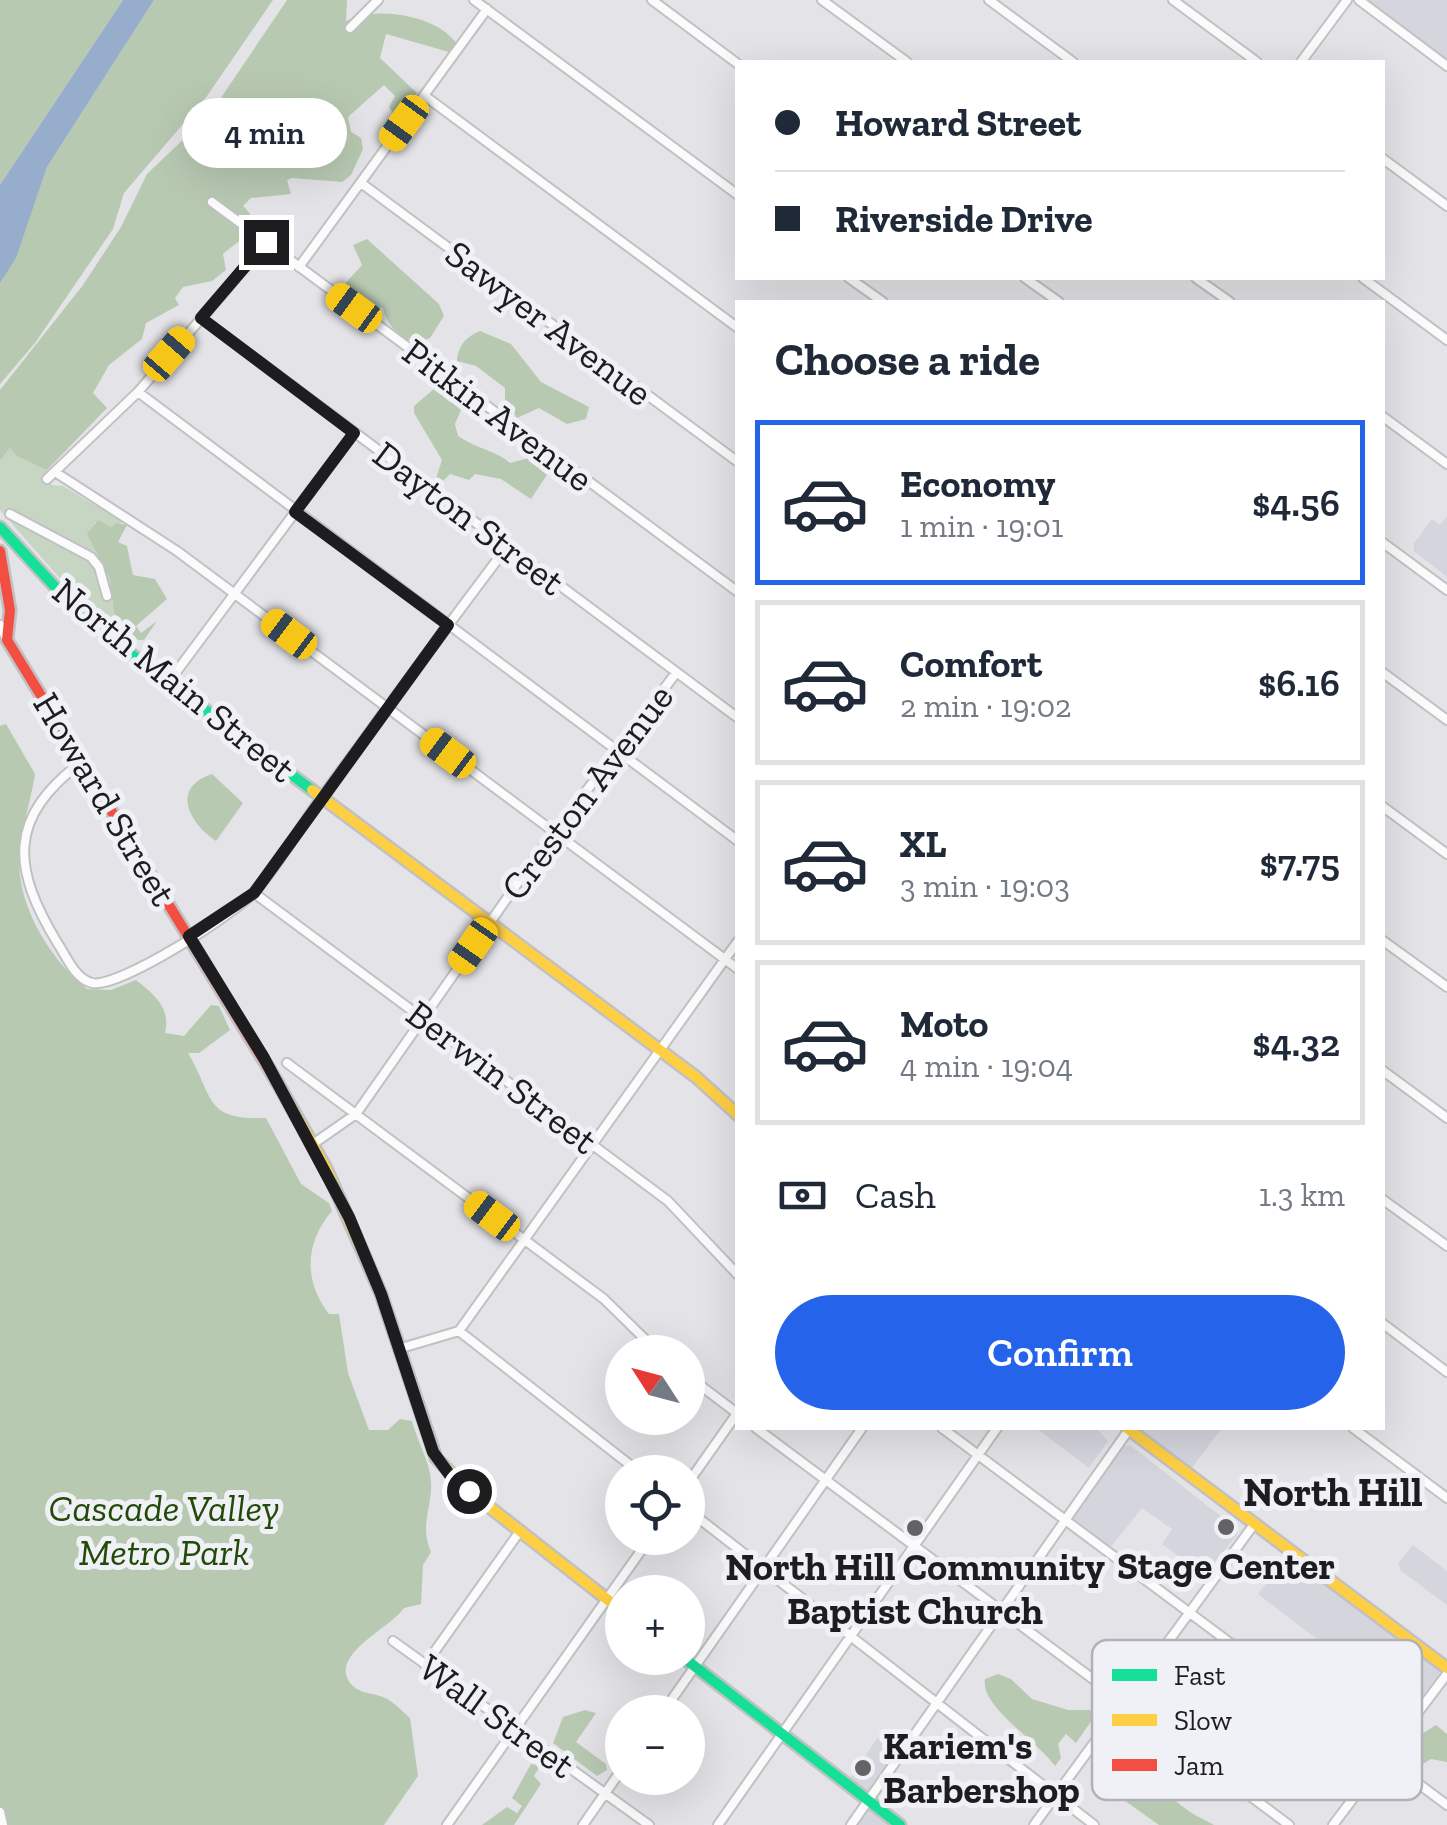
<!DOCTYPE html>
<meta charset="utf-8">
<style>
body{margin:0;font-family:"Zilla Slab",serif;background:#f2f2f3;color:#1f2937;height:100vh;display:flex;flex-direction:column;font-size:38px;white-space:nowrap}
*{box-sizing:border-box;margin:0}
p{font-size:32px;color:#747a83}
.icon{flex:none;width:55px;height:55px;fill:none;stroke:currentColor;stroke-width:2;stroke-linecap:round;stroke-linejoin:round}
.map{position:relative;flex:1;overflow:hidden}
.panel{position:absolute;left:735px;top:300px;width:650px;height:1130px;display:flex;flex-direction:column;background:#fff;border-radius:0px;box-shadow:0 10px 40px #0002}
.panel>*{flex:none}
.top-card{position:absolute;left:735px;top:60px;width:650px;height:220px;border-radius:0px;box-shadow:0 10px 40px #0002;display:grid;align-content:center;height:220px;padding:0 40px;background:#fff}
.needle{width:65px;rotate:306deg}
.tools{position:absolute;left:605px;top:1335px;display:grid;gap:20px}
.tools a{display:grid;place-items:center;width:100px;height:100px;border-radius:50%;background:#fff;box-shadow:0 10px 40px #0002;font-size:50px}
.end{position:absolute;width:45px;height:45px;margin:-22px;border:12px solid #1d1d1f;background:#fff;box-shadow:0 0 0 5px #fff}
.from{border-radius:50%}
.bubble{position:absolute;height:70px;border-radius:35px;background:#fff;box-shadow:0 10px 40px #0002;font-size:32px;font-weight:600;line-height:70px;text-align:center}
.car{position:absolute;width:30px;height:60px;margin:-30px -15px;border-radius:12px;box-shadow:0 0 8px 2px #0007;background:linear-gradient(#f5c518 24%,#345 0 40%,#f5c518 0 76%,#345 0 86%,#f5c518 0)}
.top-card b{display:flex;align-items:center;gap:35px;height:95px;font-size:38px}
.top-card b+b{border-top:2px solid #e0e1e3}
.top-card i{width:25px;height:25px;background:#1f2937}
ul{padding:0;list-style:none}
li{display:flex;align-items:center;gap:30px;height:165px;margin:0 20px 15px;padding:0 20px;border:5px solid #e0e1e3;border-radius:0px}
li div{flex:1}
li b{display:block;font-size:38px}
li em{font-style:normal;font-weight:600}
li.active{border-color:#2563eb}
li>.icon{width:90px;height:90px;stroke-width:1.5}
h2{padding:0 40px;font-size:45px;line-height:120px}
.pay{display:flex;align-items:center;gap:25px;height:110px;padding:0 40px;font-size:38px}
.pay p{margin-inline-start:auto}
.button{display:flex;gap:20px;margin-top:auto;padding:20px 40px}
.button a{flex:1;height:115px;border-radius:60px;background:#2563eb;color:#fff;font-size:40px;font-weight:600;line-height:115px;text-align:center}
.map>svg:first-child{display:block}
.built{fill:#d5d5de}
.green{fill:#c7d5c3}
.forest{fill:#b8c9b2}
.water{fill:#96adcb}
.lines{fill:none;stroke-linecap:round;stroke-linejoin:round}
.street-casing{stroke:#c1c1c3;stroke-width:12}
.fast-casing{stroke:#c1c1c3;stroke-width:15}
.slow-casing{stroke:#c1c1c3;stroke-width:15}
.jam-casing{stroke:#c1c1c3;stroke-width:15}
.street{stroke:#fbfbfc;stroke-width:8}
.fast{stroke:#16e098;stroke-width:10}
.slow{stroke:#ffcf43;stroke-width:10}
.jam{stroke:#f24e42;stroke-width:10}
.route{stroke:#1d1d1f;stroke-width:12}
.poi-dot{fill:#636365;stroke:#f0f1f6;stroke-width:4}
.labels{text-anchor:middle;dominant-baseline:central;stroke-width:10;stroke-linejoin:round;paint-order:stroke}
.street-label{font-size:38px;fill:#1d1d1f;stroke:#f0f1f6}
.park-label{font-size:38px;font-style:italic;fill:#234a08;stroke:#f0f1f6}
.poi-label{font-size:38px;font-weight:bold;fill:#1d1d1f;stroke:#f0f1f6}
.neighbourhood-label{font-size:40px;font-weight:bold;fill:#1d1d1f;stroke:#f0f1f6}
.key{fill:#f0f1f6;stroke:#b1b1b6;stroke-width:2.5}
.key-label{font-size:28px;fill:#1d1d1f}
</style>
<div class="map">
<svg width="1447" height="1825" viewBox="0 0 1447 1825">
<rect width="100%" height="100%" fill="#e4e4e8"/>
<path class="built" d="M1359 0H1447V66Z
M1447 516V577L1414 551V543L1432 519 1440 525Z
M1036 1428H1096L1108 1441 1089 1468Z
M1127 1428H1222L1188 1473Z
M1130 1445 1236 1528 1238 1534 1205 1575 1162 1544 1172 1529 1142 1508 1110 1548 1072 1519 1120 1447Z
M1413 1545 1447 1571V1605L1401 1571 1398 1563Z
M1292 1551 1447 1667 1416 1715 1258 1594Z
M878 1737 903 1751 869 1800 900 1825H851L868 1801 847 1783Z"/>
<path class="green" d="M10 448 47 470 44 475 52 485 63 486 123 522 111 527 95 522 94 548 110 580 114 614 125 627 121 635 71 591 0 510V461Z"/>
<path class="forest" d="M0 0H123L0 185Z
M154 0H273L207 96 124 193 113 229 35 343 0 384V283L16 256 47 167Z
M287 0H347L346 21C375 5 438 15 457 44L449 52 386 34 380 58 417 93 397 119 389 107 395 96 384 85 348 117 351 132 361 138 363 149 351 175 342 182 292 178 287 180 291 194 251 198 243 206C268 229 239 239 223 254L226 270 212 281 183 287 175 298 179 305 146 323 142 339 109 365 93 393 107 408 47 470 17 456 10 448 0 461V390L83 285 121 227 147 174 210 114Z
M367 239 439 304 444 316 430 338 417 344C401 339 386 325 383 308L363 305 342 287 362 265 353 245Z
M480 331 511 344 541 382 589 407 586 419 567 424 539 408 517 418 505 400V388L476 366 457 361C458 345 466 337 480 331Z
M442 382 458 392 464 403 455 424 458 436C475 448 495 450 510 463L532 457 554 464 531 499 501 479 475 474 469 480 450 474 440 484 435 481 442 460 414 413V406Z
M98 520 111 527 117 523 127 525 118 542 127 546 133 575 155 579 167 599 136 626 141 633 157 621 144 640H138L114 614 110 580 87 534Z
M6 724 35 774C31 800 22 826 20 852 14 901 49 959 87 989L111 990 136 980C155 995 171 1008 165 1033L184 1036 211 1005 219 1006 230 1030 199 1053H188C215 1099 204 1120 266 1118L301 1184 329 1203 332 1211C305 1243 303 1280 329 1314H339L348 1373 369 1430H388L400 1419 412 1421C418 1445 433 1465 431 1490 429 1515 421 1528 431 1552L423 1565 421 1604 404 1608C391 1628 329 1654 350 1683 360 1695 373 1692 385 1698 394 1702 403 1712 410 1718L418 1776 384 1825H0V726Z
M212 774 243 803 216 841C189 823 170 788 212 774Z
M998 1674 1011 1679 1032 1699 1068 1710H1099L1076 1743 1066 1734 1058 1744 1061 1758 1055 1766C1036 1740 980 1706 985 1679Z
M585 1710 596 1713 576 1742 606 1764 607 1770 597 1776 553 1743 563 1717Z
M1436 1725 1447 1734V1762L1431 1759 1418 1767 1402 1754 1403 1746Z
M531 1764 540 1766 534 1776 541 1784 514 1825H482L507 1807 517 1813 522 1806 512 1798Z
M1113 1764C1155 1766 1157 1789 1186 1809 1194 1815 1205 1820 1214 1825H1159L1090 1776Z"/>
<path class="water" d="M123 0H154L47 167 16 258 0 283V185Z"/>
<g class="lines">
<g class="street-casing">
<path id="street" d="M474 0 738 195
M652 0 738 64
M822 0 907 62
M989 0 1073 62
M1173 0 1257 62
M1359 0 1447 66
M350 28 378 0
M1301 62 1347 0
M425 96 738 328
M1382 158 1447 206
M361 183 738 462
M212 202 738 592
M299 267 487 9
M849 278 883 302
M1025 278 1059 302
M1196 278 1230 302
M1363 278 1447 340
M201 318 738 718
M138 392 738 841
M1382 416 1447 464
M55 472 177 551 738 969
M47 479 138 392 266 243
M10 514 91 557 99 567 107 596
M1382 542 1447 590
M0 625 7 640
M1382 672 1447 720
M168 683 354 433
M84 760C6 818 12 868 58 944 67 957 75 979 92 983 118 989 237 913 255 891 280 863 299 828 321 798 383 714 444 630 507 547
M1382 806 1447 854
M254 893 668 1201 738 1275
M1382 940 1447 987
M287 1063 604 1299 658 1352
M1382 1070 1447 1118
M313 1144 356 1114 533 861 676 673
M1382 1199 1447 1246
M1382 1323 1447 1372
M459 1331 639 1472
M398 1349 459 1331 738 941
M688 1376 738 1414
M756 1428 1289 1825
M942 1428 1447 1805
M1353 1428 1447 1498
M688 1483 738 1412
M688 1510 1094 1825
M393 1641 649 1825
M425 1665 520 1531
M663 1712 862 1428
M0 1812 3 1825
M447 1825 650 1538
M583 1825 622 1769
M718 1825 997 1428
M851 1825 1130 1428
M1034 1825 1255 1523
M1333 1825 1447 1674"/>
</g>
<g class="fast-casing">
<path id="fast" d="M0 527 67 600 115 642 312 790
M684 1658 900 1825"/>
</g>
<g class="slow-casing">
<path id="slow" d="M312 790 696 1077 738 1115
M277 1082 326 1168 381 1294 436 1458 469 1491 622 1611
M1127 1428 1447 1668"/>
</g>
<g class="jam-casing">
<path id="jam" d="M0 551 10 610 7 640 277 1082"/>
</g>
<use href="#street" class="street"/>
<use href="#fast" class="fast"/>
<use href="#slow" class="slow"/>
<use href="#jam" class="jam"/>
</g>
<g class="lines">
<path class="route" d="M266 242 201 318 354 433 295 512 448 625 254 893 189 936 264 1058 349 1217 381 1294 433 1452 449 1474 469 1491"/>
</g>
<g class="poi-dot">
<circle cx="1226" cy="1527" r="10"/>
<circle cx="915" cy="1528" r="10"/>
<circle cx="863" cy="1768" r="10"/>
</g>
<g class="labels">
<g class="street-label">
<text transform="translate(549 323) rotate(37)">Sawyer Avenue</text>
<text transform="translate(498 415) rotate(37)">Pitkin Avenue</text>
<text transform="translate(469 518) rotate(37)">Dayton Street</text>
<text transform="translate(174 680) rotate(39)">North Main Street</text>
<text transform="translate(587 792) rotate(-53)">Creston Avenue</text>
<text transform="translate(105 799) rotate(59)">Howard Street</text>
<text transform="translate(502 1077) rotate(37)">Berwin Street</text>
<text transform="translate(497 1716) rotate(36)">Wall Street</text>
</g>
<g class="park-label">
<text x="164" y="1508">Cascade Valley<tspan x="164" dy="44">Metro Park</tspan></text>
</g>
<g class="poi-label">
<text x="1226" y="1566">Stage Center</text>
<text x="915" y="1567">North Hill Community<tspan x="915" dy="44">Baptist Church</tspan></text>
<text x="883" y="1746" text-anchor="start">Kariem's<tspan x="883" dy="44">Barbershop</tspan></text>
</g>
<g class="neighbourhood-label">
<text x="1333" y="1492">North Hill</text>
</g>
</g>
<rect x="1092" y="1640" width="330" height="160" rx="15" class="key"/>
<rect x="1112" y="1669" width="45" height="12" fill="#16e098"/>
<rect x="1112" y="1714" width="45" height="12" fill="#ffcf43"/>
<rect x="1112" y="1759" width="45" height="12" fill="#f24e42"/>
<g class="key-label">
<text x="1174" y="1685">Fast</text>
<text x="1174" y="1730">Slow</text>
<text x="1174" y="1775">Jam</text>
</g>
</svg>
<div class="tools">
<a><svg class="needle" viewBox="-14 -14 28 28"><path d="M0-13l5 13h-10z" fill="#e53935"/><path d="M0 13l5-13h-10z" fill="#747a83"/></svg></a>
<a><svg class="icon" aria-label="locate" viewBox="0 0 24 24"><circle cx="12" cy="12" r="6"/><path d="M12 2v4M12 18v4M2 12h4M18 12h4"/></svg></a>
<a>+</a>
<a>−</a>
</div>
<i class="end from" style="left:469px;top:1491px"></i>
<i class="end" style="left:266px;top:242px"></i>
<div class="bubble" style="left:182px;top:98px;width:165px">4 min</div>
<i class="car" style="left:404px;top:123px;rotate:216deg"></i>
<i class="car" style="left:354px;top:308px;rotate:306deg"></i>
<i class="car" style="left:169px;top:354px;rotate:41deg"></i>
<i class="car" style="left:289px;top:634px;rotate:307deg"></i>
<i class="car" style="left:448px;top:753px;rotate:307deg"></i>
<i class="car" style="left:473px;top:946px;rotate:215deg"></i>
<i class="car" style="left:492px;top:1216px;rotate:307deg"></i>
<div class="top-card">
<b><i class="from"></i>Howard Street</b>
<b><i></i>Riverside Drive</b>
</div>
<section class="panel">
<h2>Choose a ride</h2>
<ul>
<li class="active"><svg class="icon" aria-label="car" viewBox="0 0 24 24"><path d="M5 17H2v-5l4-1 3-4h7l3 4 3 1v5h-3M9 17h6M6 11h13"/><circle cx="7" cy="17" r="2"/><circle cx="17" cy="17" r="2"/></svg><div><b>Economy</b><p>1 min · 19:01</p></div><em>$4.56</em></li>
<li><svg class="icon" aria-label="car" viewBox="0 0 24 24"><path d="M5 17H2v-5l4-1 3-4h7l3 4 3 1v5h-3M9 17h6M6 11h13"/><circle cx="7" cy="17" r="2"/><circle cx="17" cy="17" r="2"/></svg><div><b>Comfort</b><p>2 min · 19:02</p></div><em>$6.16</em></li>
<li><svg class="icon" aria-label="car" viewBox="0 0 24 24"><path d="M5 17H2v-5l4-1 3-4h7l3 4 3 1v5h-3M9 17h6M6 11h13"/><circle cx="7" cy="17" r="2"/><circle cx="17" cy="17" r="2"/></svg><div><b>XL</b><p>3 min · 19:03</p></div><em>$7.75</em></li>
<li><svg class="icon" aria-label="car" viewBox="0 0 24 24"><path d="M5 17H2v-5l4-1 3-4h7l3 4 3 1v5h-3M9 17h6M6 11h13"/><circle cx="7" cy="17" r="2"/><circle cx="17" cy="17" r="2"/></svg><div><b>Moto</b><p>4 min · 19:04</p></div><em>$4.32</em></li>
</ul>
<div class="pay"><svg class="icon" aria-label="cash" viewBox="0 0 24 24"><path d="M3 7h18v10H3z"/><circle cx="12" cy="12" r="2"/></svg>Cash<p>1.3 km</p></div>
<div class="button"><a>Confirm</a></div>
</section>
</div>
